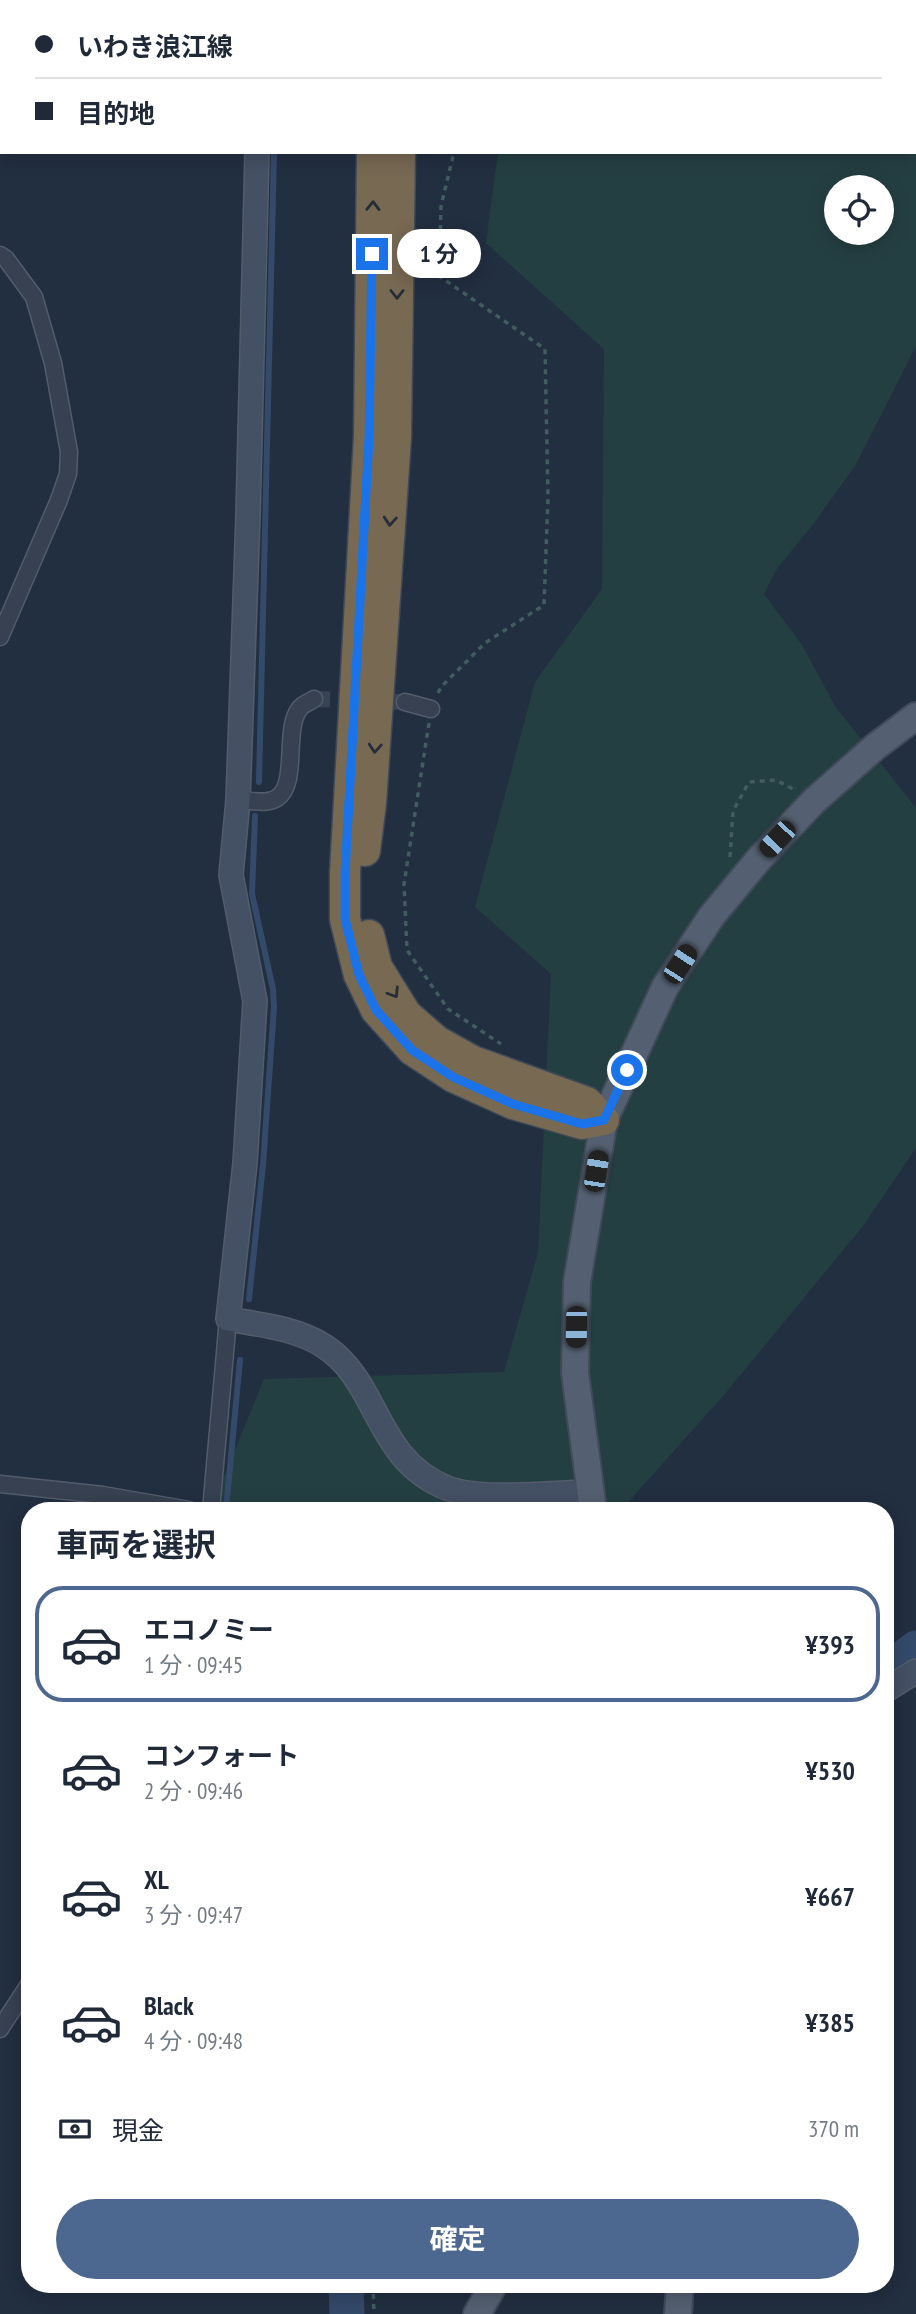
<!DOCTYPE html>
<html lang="ja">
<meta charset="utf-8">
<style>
body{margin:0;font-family:"PT Sans Narrow","Noto Sans JP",sans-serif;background:#f6f6f7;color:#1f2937;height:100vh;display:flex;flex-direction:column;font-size:26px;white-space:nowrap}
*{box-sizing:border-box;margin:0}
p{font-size:23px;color:#747a83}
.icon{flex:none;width:38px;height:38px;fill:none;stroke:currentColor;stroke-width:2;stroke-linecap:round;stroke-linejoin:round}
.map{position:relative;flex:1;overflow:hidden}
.sheet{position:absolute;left:21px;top:1502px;width:873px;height:791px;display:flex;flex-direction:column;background:#fff;border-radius:28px;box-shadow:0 4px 18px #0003}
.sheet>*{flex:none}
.guide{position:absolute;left:0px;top:0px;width:917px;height:154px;box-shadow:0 4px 18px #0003;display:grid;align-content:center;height:154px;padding:0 35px;background:#fff}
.fabs{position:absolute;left:824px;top:175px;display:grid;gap:14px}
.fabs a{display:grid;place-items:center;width:70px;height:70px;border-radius:50%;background:#fff;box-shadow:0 4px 18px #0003;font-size:35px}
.end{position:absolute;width:32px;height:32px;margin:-16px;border:9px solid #1a73e8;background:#fff;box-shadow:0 0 0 4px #fff}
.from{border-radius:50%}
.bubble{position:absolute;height:49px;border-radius:24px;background:#fff;box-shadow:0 4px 18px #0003;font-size:23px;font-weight:700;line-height:49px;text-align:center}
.car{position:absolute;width:21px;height:42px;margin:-21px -10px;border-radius:9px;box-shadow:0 0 5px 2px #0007;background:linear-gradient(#222 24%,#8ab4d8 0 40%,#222 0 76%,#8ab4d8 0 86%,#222 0)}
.guide b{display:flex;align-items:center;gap:24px;height:66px;font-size:26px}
.guide b+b{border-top:2px solid #e0e1e3}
.guide i{width:18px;height:18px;background:#1f2937}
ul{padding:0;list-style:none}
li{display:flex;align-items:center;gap:21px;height:116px;margin:0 14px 10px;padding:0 21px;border:4px solid transparent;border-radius:28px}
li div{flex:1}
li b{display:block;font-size:26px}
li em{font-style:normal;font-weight:700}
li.selected{border-color:#4c6891}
li>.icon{width:63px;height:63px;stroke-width:1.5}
h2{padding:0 35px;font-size:32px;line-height:84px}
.pay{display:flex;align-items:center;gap:18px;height:77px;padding:0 35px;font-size:26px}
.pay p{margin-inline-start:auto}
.primary-button{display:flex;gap:14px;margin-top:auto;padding:14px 35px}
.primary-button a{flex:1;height:80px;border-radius:42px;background:#4c6891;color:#fff;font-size:28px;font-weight:700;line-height:80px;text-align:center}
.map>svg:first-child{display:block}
.green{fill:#243f42;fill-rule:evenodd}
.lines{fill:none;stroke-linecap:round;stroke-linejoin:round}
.stream{stroke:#344a6a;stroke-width:6}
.river{stroke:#344a6a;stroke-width:35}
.street-tunnel{stroke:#384456;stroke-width:16;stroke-dasharray:16 8;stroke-linecap:butt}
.street-casing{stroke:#525c6b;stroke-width:19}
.secondary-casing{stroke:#525c6b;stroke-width:26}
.primary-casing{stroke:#404a5a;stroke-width:30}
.highway-casing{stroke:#3f4958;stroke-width:33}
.path{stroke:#425c5f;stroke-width:3.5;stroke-dasharray:5 5;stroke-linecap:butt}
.street{stroke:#374151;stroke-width:16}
.secondary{stroke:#445064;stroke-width:23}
.primary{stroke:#546071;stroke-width:26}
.highway{stroke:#786953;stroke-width:30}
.oneway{stroke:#252d39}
.route{stroke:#1a73e8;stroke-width:9}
</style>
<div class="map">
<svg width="916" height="2314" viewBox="0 0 916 2314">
<rect width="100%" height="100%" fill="#222f41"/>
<path class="green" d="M516 0H916V346L855 466 814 523 776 570 764 594 802 645 835 706 916 808V1148L863 1226 724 1395 621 1510H216L220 1486 264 1379 504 1372 538 1253 551 974 475 907 535 682 602 589 604 349 486 243 498 152H915V2H516ZM836 187H882V233H836Z"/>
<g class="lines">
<path class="stream" d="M185 0 186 2
M259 782 274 152
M249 1299 263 1165 274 1007 273 989 252 894 255 816
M226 1510 240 1360"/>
<path class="river" d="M886 1671 916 1648
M346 2284 347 2314"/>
<path class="street-tunnel" d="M314 699 405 702"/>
<g class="street-casing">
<path id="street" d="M0 255 6 259 34 297 53 363 69 452 68 474 59 500 0 637
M405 702 431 709
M238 800C250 800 266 805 277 798 299 784 283 728 300 708 303 704 310 702 314 699
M0 1484 103 1495 189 1510
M211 1510 228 1319
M0 2029 30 1983"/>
</g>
<g class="secondary-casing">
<path id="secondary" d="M167 0V2
M257 152 248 515 238 800 231 875 255 1001 245 1163 228 1319C261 1325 296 1328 324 1346 380 1382 374 1459 447 1488 480 1501 551 1493 590 1492
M886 1690 916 1671"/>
</g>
<g class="primary-casing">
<path id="primary" d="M593 1510 575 1373 577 1282 604 1120 665 987 711 917 759 859 814 801 875 747 916 716
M477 2314 494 2284
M678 2314 680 2284"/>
</g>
<g class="highway-casing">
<path id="highway" d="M351 0V2
M392 0V2
M419 2V0
M372 152 369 437 345 873V919L359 975 376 1010 412 1050 453 1077 513 1104 582 1124 604 1120
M365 851 371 803 396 437 400 152
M369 935 377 967 406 1014 437 1041 473 1061 587 1102 604 1120"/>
</g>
<path class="path" d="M475 2V0
M438 693 441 687 485 643 544 605 548 497 545 349 439 276 441 206 454 152
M429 723 404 884 407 950 448 1009 501 1044
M730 857 733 811 749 782 776 780 793 789
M373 2284 374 2314"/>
<use href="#street" class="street"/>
<use href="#secondary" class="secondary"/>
<use href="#primary" class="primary"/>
<use href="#highway" class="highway"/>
</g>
<defs><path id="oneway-chevron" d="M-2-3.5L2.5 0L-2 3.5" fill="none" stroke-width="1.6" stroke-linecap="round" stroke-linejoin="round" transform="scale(1.75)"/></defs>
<g class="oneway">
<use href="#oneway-chevron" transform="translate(373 206) rotate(-89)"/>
<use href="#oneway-chevron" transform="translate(397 294) rotate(90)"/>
<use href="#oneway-chevron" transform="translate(390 521) rotate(94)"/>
<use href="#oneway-chevron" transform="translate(375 748) rotate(94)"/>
<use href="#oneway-chevron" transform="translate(394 993) rotate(58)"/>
</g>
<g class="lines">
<path class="route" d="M372 254 369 437 345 873V919L359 975 376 1010 412 1050 453 1077 513 1104 582 1124 604 1120 627 1070"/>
</g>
</svg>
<div class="fabs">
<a><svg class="icon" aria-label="locate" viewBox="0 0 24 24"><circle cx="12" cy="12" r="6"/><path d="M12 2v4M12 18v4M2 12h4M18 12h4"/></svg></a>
</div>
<i class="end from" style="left:627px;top:1070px"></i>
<i class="end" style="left:372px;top:254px"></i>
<div class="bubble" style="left:397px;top:229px;width:84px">1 分</div>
<i class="car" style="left:777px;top:839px;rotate:223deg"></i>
<i class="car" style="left:680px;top:964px;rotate:33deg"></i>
<i class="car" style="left:596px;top:1171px;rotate:9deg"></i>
<i class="car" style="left:576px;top:1327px;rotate:181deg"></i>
<div class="guide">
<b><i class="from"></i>いわき浪江線</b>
<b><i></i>目的地</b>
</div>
<section class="sheet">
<h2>車両を選択</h2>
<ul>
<li class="selected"><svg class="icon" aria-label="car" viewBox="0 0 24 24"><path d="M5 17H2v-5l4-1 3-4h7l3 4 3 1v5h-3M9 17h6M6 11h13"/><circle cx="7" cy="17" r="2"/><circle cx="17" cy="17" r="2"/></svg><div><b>エコノミー</b><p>1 分 · 09:45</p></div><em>¥393</em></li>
<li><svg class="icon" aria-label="car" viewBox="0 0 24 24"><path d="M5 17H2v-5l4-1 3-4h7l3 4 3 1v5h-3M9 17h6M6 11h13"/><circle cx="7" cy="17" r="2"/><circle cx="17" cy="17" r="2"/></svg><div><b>コンフォート</b><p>2 分 · 09:46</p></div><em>¥530</em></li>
<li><svg class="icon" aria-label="car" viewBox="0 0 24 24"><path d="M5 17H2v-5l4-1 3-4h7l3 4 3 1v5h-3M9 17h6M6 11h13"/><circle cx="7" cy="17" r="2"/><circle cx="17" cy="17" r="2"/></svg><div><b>XL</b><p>3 分 · 09:47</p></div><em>¥667</em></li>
<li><svg class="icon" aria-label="car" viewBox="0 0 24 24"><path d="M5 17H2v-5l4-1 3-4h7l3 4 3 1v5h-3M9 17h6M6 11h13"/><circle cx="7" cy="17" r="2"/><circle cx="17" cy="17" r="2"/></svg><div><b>Black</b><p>4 分 · 09:48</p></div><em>¥385</em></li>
</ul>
<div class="pay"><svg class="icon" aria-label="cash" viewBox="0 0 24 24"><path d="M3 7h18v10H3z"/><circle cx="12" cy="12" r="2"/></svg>現金<p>370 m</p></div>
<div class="primary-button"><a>確定</a></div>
</section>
</div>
